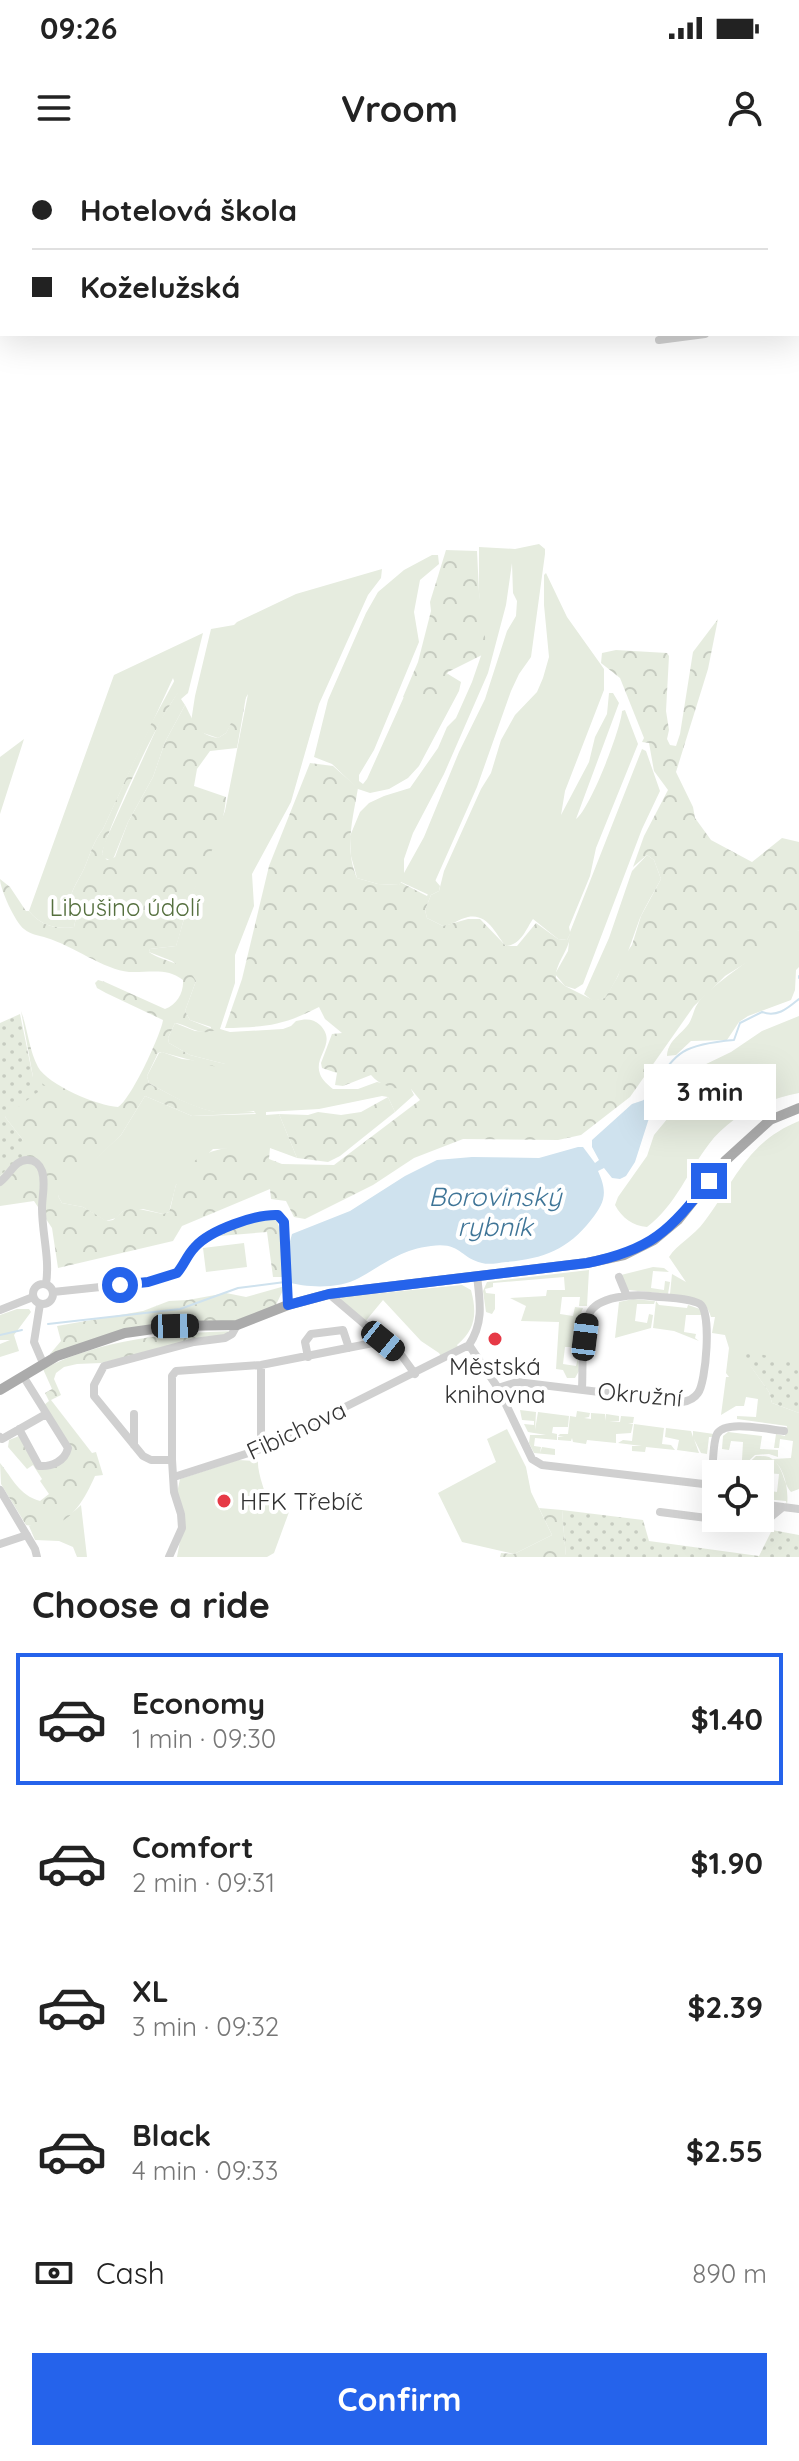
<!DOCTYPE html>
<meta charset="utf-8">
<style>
body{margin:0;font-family:Quicksand,sans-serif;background:#f6f6f6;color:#222;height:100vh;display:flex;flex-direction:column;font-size:30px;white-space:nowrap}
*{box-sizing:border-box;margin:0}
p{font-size:26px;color:#767676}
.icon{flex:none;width:44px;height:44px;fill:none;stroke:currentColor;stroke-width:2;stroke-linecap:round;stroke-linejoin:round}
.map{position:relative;height:1397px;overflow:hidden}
.panel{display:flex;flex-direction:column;background:#fff;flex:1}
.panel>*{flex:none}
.top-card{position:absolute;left:0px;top:0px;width:800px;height:176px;box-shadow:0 8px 32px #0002;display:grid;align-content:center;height:176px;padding:0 32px;background:#fff}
.tools{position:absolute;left:702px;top:1300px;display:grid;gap:16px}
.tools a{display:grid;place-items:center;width:72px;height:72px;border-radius:0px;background:#fff;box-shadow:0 8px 32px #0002;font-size:40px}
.end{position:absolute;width:36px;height:36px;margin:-18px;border:10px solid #2563eb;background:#fff;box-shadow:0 0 0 4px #fff}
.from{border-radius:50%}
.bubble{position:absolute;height:56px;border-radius:0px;background:#fff;box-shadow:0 8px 32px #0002;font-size:26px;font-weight:700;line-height:56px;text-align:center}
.car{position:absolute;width:24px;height:48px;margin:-24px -12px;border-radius:10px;box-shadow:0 0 6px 2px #0007;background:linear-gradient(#222 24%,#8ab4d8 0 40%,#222 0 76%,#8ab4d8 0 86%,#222 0)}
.top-card b{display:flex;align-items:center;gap:28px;height:76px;font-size:30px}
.top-card b+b{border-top:2px solid #e0e0e0}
.top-card i{width:20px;height:20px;background:#222}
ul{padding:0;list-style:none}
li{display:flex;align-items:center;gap:24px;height:132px;margin:0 16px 12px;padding:0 16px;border:4px solid transparent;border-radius:0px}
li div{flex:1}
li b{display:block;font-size:30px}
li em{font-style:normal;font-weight:700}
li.active{border-color:#2563eb}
li>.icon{width:72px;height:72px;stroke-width:1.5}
h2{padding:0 32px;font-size:36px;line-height:96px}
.pay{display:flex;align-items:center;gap:20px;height:88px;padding:0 32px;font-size:30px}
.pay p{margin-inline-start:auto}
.cta{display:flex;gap:16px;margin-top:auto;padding:16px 32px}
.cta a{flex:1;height:92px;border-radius:0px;background:#2563eb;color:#fff;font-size:32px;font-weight:700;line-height:92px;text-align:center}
.status{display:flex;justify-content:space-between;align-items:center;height:56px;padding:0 40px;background:#fff;direction:ltr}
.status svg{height:22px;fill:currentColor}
header{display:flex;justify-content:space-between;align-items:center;height:104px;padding:0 32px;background:#fff;font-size:36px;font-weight:700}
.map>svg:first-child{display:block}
.grass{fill:#e6ecdf;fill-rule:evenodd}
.forest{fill:url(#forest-crowns)}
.park{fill:url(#park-dots)}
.water{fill:#cfe2ee}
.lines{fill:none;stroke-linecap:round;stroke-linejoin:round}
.stream{stroke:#cfe2ee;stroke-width:2}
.minor{stroke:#d0d0d0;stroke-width:8}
.major{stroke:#ababab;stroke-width:10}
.route{stroke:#2563eb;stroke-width:10}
.poi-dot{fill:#e63946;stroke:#fff;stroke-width:3}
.labels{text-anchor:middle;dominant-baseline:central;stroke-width:8;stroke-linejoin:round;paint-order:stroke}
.park-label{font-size:24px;fill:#56703f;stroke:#fff}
.poi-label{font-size:24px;fill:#333;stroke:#fff}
.street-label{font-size:24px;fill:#333;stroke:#fff}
.water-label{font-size:26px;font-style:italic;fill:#3f7597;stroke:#fff}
</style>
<div class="status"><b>09:26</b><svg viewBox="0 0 49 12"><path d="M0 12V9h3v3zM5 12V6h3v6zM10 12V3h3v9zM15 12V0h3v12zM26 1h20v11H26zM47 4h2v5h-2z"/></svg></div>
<header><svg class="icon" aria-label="menu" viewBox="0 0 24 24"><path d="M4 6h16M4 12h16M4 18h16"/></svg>Vroom<svg class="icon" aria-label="person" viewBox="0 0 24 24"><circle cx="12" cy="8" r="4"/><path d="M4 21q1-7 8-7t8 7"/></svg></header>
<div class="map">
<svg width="799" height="1397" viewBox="0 0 799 1397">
<defs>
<pattern id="forest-crowns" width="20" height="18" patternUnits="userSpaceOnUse" patternTransform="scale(2)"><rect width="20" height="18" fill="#e6ecdf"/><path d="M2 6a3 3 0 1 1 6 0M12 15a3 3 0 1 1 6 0" fill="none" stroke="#c6cbc0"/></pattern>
<pattern id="park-dots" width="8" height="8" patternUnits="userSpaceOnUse" patternTransform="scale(2)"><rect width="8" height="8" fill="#e6ecdf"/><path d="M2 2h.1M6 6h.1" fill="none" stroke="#c6cbc0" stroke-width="1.8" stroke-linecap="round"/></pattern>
</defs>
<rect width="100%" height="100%" fill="#fff"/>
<path class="grass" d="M539 384 545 389V394L531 497 519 514 511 531 477 627 429 735 401 722 399 725 378 724 357 718 351 696 350 676 360 652 369 643 384 636 410 628 438 588 447 567 456 558 472 522 483 490 479 432V387L515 389ZM512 403 513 433 517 441 516 456 507 471 485 539 459 592 424 677 404 713V699L413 673 444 614 488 513 506 445Z
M432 395H438L439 404 420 420 414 452 419 482 374 590 359 615V621L363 624 367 619 407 530 448 514 461 522 459 531 419 606 408 618 389 629 370 633 358 629 332 604 314 597 328 540 366 453 378 432 404 410Z
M382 409 381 418 368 435 319 544 291 642 252 714 254 746 235 795V823L220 869 230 872 283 869 291 866 296 861C305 859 313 858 320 865 338 883 313 896 320 914 322 920 328 925 333 929H358L377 922 411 929 414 935 395 952 388 937 382 936 319 949 266 952V955L279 954 297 998 270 988 213 989 176 1025 169 1052 163 1054 143 1049 123 1051 116 1058 106 1061 83 1047 62 1043 58 1036 60 1032 121 975 145 936 192 956 256 954 254 951C241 952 227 954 215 952 193 948 168 934 149 923L147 916 159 893 162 892 182 899 225 904 190 895 169 883 168 878 175 863 195 871 210 872 211 867 190 860 185 851 196 821 172 801 149 792 150 789 176 786 189 742 225 651 248 534 226 573 218 578 200 572 191 562 195 536 211 469 234 465 237 462 296 434Z
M546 413 567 457 604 509V530L565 631 561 655 589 602 595 577 607 554 609 533H613L619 543 576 659C590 649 621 569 622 551L625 550 638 584 596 688 590 716 569 767 570 772 642 589 646 591 660 631 642 669 588 811 583 824 575 829 565 826 555 814 568 791 570 774 567 780 558 779 533 759C526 769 521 785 506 786 496 776 489 753 468 757 459 759 452 765 443 766L427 758 425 750 431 735 439 731 444 711 481 629 491 613 501 580 515 555 537 532 543 518 549 497 544 445V415Z
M203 473 188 533 181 539 185 545 165 582 153 617 128 662 114 697 111 700 104 698 102 694 104 684 160 561 178 532 173 518 103 669C94 681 91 691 86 704 79 723 61 738 76 757L74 767C56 770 40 765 29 751L114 515Z
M24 579 0 654V597Z
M647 695 654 700 661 719C654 732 646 745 640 758 630 785 622 814 605 838L593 841 584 834 609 778 632 711Z
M799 770V807L796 810 795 830 791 840 748 856 739 862 727 880 691 881 676 895 667 896C668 881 679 876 687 866 693 859 693 850 698 843 707 828 781 776 799 770Z
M799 856V933C766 939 730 956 709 984 688 1011 676 1045 647 1067 633 1066 622 1058 615 1045L618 1037 647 996 654 975 682 941 693 915 702 906 731 892 762 871Z
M799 961V1249L750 1205 769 1232 772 1243 799 1253V1329L791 1332C782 1321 785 1311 773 1299L791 1298 793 1281 780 1279 779 1288H774L776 1274 785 1276 787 1266 737 1259V1256L756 1257 758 1239 746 1237 744 1246H736L721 1255 726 1217H729L726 1213 729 1188 725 1175 712 1173 715 1157H711C706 1137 687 1138 670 1134L672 1114 686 1122 669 1097C677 1084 694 1076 704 1062 735 1021 747 982 799 961Z
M244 1083 247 1107 206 1112 203 1088Z
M653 1107 664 1108 669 1112 653 1111 651 1128 664 1130 665 1121 670 1122 668 1134 628 1130 621 1115Z
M589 1110 587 1146H579L580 1137H562L560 1154 573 1156 575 1147 583 1148 579 1158 576 1187H565L563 1204 576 1206 578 1198 579 1211 575 1218H567L563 1210 556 1209 559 1162 521 1161 526 1146 510 1138 546 1136 547 1130H565L564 1117 493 1123V1127L485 1129 486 1133 495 1134V1149L492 1154 486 1152 483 1131 487 1122Z
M462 1125 471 1130C477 1153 476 1169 457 1185L460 1190 443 1200 439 1193 421 1181 383 1140 364 1163 339 1143 342 1137Z
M633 1139 655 1141 654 1144H637L635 1161 647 1163 649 1154 653 1155 651 1168 615 1178 619 1142Z
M656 1141 659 1145 687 1148 688 1145 700 1149 703 1155H686L684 1172 696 1174 695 1178 699 1181 674 1171 653 1168Z
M17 1149H29L31 1152 14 1175 19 1191 0 1197V1184L10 1180H0V1155Z
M520 1250 536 1252 535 1270 538 1252 569 1256 568 1267H553L552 1273 557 1274V1280L535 1278 534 1286 541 1287 540 1293 542 1287 555 1289V1295L534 1293 529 1283 530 1275H546L528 1272 524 1264 534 1265V1261L522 1260Z
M577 1251 590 1253 589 1257 584 1258 591 1259V1253L605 1254V1261L606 1254 619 1256V1261H609L620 1262 621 1256 634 1257 633 1263H628L633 1264 631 1273 616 1274V1283L587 1280 586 1284 573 1282 572 1278 571 1281 558 1280V1277H564L558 1276 560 1274H568L570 1256 576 1257Z
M634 1264 664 1268 662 1284 671 1285 675 1290 646 1287 645 1292 632 1291V1286H642L618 1283 623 1280 632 1281Z
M666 1268 691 1271 693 1277V1271L714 1274 713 1277H709L707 1294 701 1293 694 1279 699 1293 677 1290 679 1280 665 1277Z
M507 1269 526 1307 531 1332 552 1375 514 1394 462 1382 438 1333 496 1302 487 1279Z
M728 1272 762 1276 760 1289 778 1290V1297L769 1294 755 1295 735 1314 728 1307 733 1314H719L721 1301 742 1300 743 1282 731 1281 729 1290 722 1289 723 1276Z
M756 1296C760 1296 765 1296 769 1297 785 1305 789 1331 787 1345L786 1341 764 1339 763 1343 760 1342 761 1323 764 1324V1330L777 1332 779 1314 766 1313 765 1321H760V1314H737Z
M238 1300 258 1301C257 1312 266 1335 270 1348L289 1352 274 1393 267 1397H177L185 1354 177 1333 180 1319Z
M81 1345 87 1397H77L73 1387 59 1381 35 1380 29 1366C50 1366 66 1360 81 1345Z"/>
<path class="forest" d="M446 390 477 391 479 432 486 484 482 495 448 512 429 552 403 537 418 502 431 451 430 442Z
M718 459 708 509 676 612 693 647 695 658 711 680 752 702 782 678 799 682V770L725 816 712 829 694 846 630 937 581 975 558 980 463 979 414 998 373 1025 305 1059 294 1057 286 1041 271 1039 270 1029 182 1066 173 1081 58 1108 52 1068 34 1041 0 1046V1016L15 1000 23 980 5 957 33 917 21 851C28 870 29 890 38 907 48 925 98 946 118 947 130 941 161 875 163 860L106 833 97 828 95 823 98 820 105 822 165 849C177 845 184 832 183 820 167 807 148 813 129 812 105 810 71 785 47 778 39 775 31 775 24 769 15 762 0 729 0 719L10 727 26 751H29C40 765 56 770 74 767L76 758C61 738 79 723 86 704 91 691 94 681 103 669L151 564 178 514 182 515 183 528C166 540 107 669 102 694L107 700 115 697 128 662 153 617 165 582 185 545C195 563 196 574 218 578L226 573 247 531 237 588 210 591 197 609 194 626 226 637C224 672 204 706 191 738 184 753 182 770 176 786L150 789 149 792C165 803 187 802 196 821L185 851 190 860 215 870C201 877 188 865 175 863L168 878 169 883 190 895 225 904 232 909H224L161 892 158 893 147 916 149 923C166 933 200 951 219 952 232 953 245 949 257 953L192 956 145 936 121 975 58 1036 62 1043 83 1047 107 1061 113 1060 123 1051 134 1048 163 1054 169 1052C173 1042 173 1030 178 1021 199 984 233 986 270 988L269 999 282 1004 334 1005 420 940 411 929C396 930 380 926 371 915L343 926 335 925 337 913 322 908 321 903 332 874 342 873 325 859 319 847C282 866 266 867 225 868L242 819 269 706 310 603 333 606 358 628C353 658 344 689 357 718L378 724 399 725 400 722 427 736 435 720 440 726 439 731 431 735 425 750 427 758 443 766 468 759H480L506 786H517L536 763 558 779 567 780 571 772C570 790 555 803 556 818L565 826 593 840 605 838 618 816 625 795 632 785 641 756 661 719 654 700 647 695 633 707 644 676 668 630 654 611 649 583 642 582 644 578 620 518 601 503 602 493 616 490 667 493 669 496 666 551 669 570 667 579 670 585 676 586 680 574 693 492Z
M388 937 395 952 340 996 328 1002 297 998 279 954 308 955 318 952 341 955 361 952Z
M266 1058H276L280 1070 285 1117H273L267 1072 219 1076 238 1066Z
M285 1126 273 1151 237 1165 100 1177 50 1194 61 1181 57 1166 143 1151 169 1141 188 1140 226 1133 246 1137Z
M234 1171 232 1174 101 1203 77 1204 64 1207 56 1213 54 1219 61 1235 51 1240 92 1293 96 1292 103 1315 95 1316C82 1345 65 1375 26 1365L1 1324 0 1303C13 1319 19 1335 40 1341L49 1334 40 1321 42 1319 33 1305 27 1309 8 1287 9 1280 19 1276 41 1307 69 1294 44 1245 49 1241 45 1233 52 1229 43 1209C102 1179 168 1173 234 1171Z
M539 1348 562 1350 566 1397H500L501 1393 514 1394 552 1375Z"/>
<path class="park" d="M20 854 33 917 46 926 5 957 23 980V996L15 1001 0 1016V863Z
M744 1190 799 1204V1253L772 1243 769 1232 744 1197Z
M562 1350 643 1360 649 1381 759 1396 772 1370 799 1375V1397H566Z"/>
<path class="water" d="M644 940 650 955 635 1002 626 1016 620 1019 612 1018 604 1008 598 1011C608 1033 605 1042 591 1060 568 1090 542 1099 506 1102 498 1103 489 1105 482 1103 459 1098 462 1082 431 1086 400 1090 386 1103 359 1118 340 1129 307 1128 287 1122L291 1117 289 1085 292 1074 350 1051 405 1016 437 1000 472 997 539 998 578 987H583L595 1003 599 1000 592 987V980L632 944Z"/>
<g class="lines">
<path class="stream" d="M643 2 677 0
M799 816V818
M644 941C676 895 674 885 734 880L740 863 762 852C777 858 788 848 799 839
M48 1164 180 1149 238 1128 285 1122
M0 1175 22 1170"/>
<path class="minor" d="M798 151 799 150
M659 180 705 174
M0 1022C10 1015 15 999 28 1000 35 1000 40 1005 42 1011 46 1023 42 1036 42 1048 42 1074 50 1098 46 1124
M619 1117 626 1134
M33 1134a10 10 0 1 1 20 0a10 10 0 1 1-20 0Z
M53 1132 148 1122 177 1113C184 1105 187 1094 195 1086 210 1070 256 1054 278 1055L284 1062 288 1145
M329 1134 402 1196 415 1214
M40 1144 34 1182 43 1203
M0 1150 33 1137
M469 1185 498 1228 532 1299 542 1305 712 1325C713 1312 712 1284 717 1274 725 1259 769 1270 784 1271
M469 1185C484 1162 480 1142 477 1116
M308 1197 305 1182 311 1174 343 1170 349 1188
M498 1228 517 1222 682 1242C689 1241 694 1239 698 1233 706 1223 712 1152 700 1144 688 1137 664 1138 650 1136 634 1134 597 1136 589 1154 581 1172 583 1209 582 1229
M19 1269 39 1306C52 1307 65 1301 68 1288L23 1216
M0 1277 2 1279 46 1254
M134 1285V1254
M261 1289V1205
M172 1300H151L143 1296 94 1236V1225L104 1206 194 1182 225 1178 232 1174 237 1165
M174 1317 261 1289 469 1185
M0 1330 35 1389 37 1397
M760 1344 783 1347
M660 1352 761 1365 783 1347 799 1349
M708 1357 712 1325
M0 1384 27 1375
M169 1397 182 1368 181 1354 174 1332 172 1300V1216L176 1211 261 1205 383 1181"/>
<path class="major" d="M0 1230 57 1196 125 1173 175 1166 237 1165 288 1145 329 1134 587 1103 624 1095 654 1080 678 1060 725 1001 770 960 799 948"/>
</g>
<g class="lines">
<path class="route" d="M120 1125 148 1122 177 1113C184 1105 187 1095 195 1087 210 1070 256 1054 278 1055L284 1062 288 1145 329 1134 587 1103C652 1090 669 1071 709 1021"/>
</g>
<g class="poi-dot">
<circle cx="495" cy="1179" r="8"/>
<circle cx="224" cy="1341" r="8"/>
</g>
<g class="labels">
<g class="park-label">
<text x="125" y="747">Libušino údolí</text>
</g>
<g class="poi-label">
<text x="495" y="1206">Městská<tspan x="495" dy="28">knihovna</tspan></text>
<text x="240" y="1341" text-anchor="start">HFK Třebíč</text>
</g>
<g class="street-label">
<text transform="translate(640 1234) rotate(5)">Okružní</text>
<text transform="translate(296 1270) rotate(-25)">Fibichova</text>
</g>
<g class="water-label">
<text x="495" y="1036">Borovinský<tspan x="495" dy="30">rybník</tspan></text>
</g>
</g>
</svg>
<div class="tools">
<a><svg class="icon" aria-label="locate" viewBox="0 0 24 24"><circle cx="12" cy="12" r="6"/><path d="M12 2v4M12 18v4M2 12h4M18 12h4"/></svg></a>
</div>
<i class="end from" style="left:120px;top:1125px"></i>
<i class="end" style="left:709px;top:1021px"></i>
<div class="bubble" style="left:644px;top:904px;width:132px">3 min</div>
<i class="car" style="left:175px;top:1166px;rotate:89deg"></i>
<i class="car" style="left:585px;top:1177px;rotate:7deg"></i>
<i class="car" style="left:383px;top:1181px;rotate:129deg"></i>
<div class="top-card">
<b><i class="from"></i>Hotelová škola</b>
<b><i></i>Koželužská</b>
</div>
</div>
<section class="panel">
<h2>Choose a ride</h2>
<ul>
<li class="active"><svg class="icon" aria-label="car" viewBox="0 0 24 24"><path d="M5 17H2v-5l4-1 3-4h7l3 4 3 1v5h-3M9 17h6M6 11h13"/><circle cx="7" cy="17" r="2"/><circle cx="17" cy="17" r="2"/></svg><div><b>Economy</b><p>1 min · 09:30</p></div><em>$1.40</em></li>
<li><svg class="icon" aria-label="car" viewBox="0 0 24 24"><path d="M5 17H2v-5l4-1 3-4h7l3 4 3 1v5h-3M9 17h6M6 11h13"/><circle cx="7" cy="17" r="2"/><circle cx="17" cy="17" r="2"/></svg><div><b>Comfort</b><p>2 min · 09:31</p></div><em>$1.90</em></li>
<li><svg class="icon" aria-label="car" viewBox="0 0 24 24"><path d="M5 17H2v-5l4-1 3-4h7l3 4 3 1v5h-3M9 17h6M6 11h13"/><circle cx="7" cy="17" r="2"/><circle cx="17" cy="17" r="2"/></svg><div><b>XL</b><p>3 min · 09:32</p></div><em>$2.39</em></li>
<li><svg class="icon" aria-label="car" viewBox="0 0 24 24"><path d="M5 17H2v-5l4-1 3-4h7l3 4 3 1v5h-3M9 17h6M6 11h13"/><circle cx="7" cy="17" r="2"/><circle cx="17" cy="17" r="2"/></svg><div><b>Black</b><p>4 min · 09:33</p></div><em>$2.55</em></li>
</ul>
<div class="pay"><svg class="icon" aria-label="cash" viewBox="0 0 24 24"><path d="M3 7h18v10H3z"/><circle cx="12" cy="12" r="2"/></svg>Cash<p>890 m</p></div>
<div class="cta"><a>Confirm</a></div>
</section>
